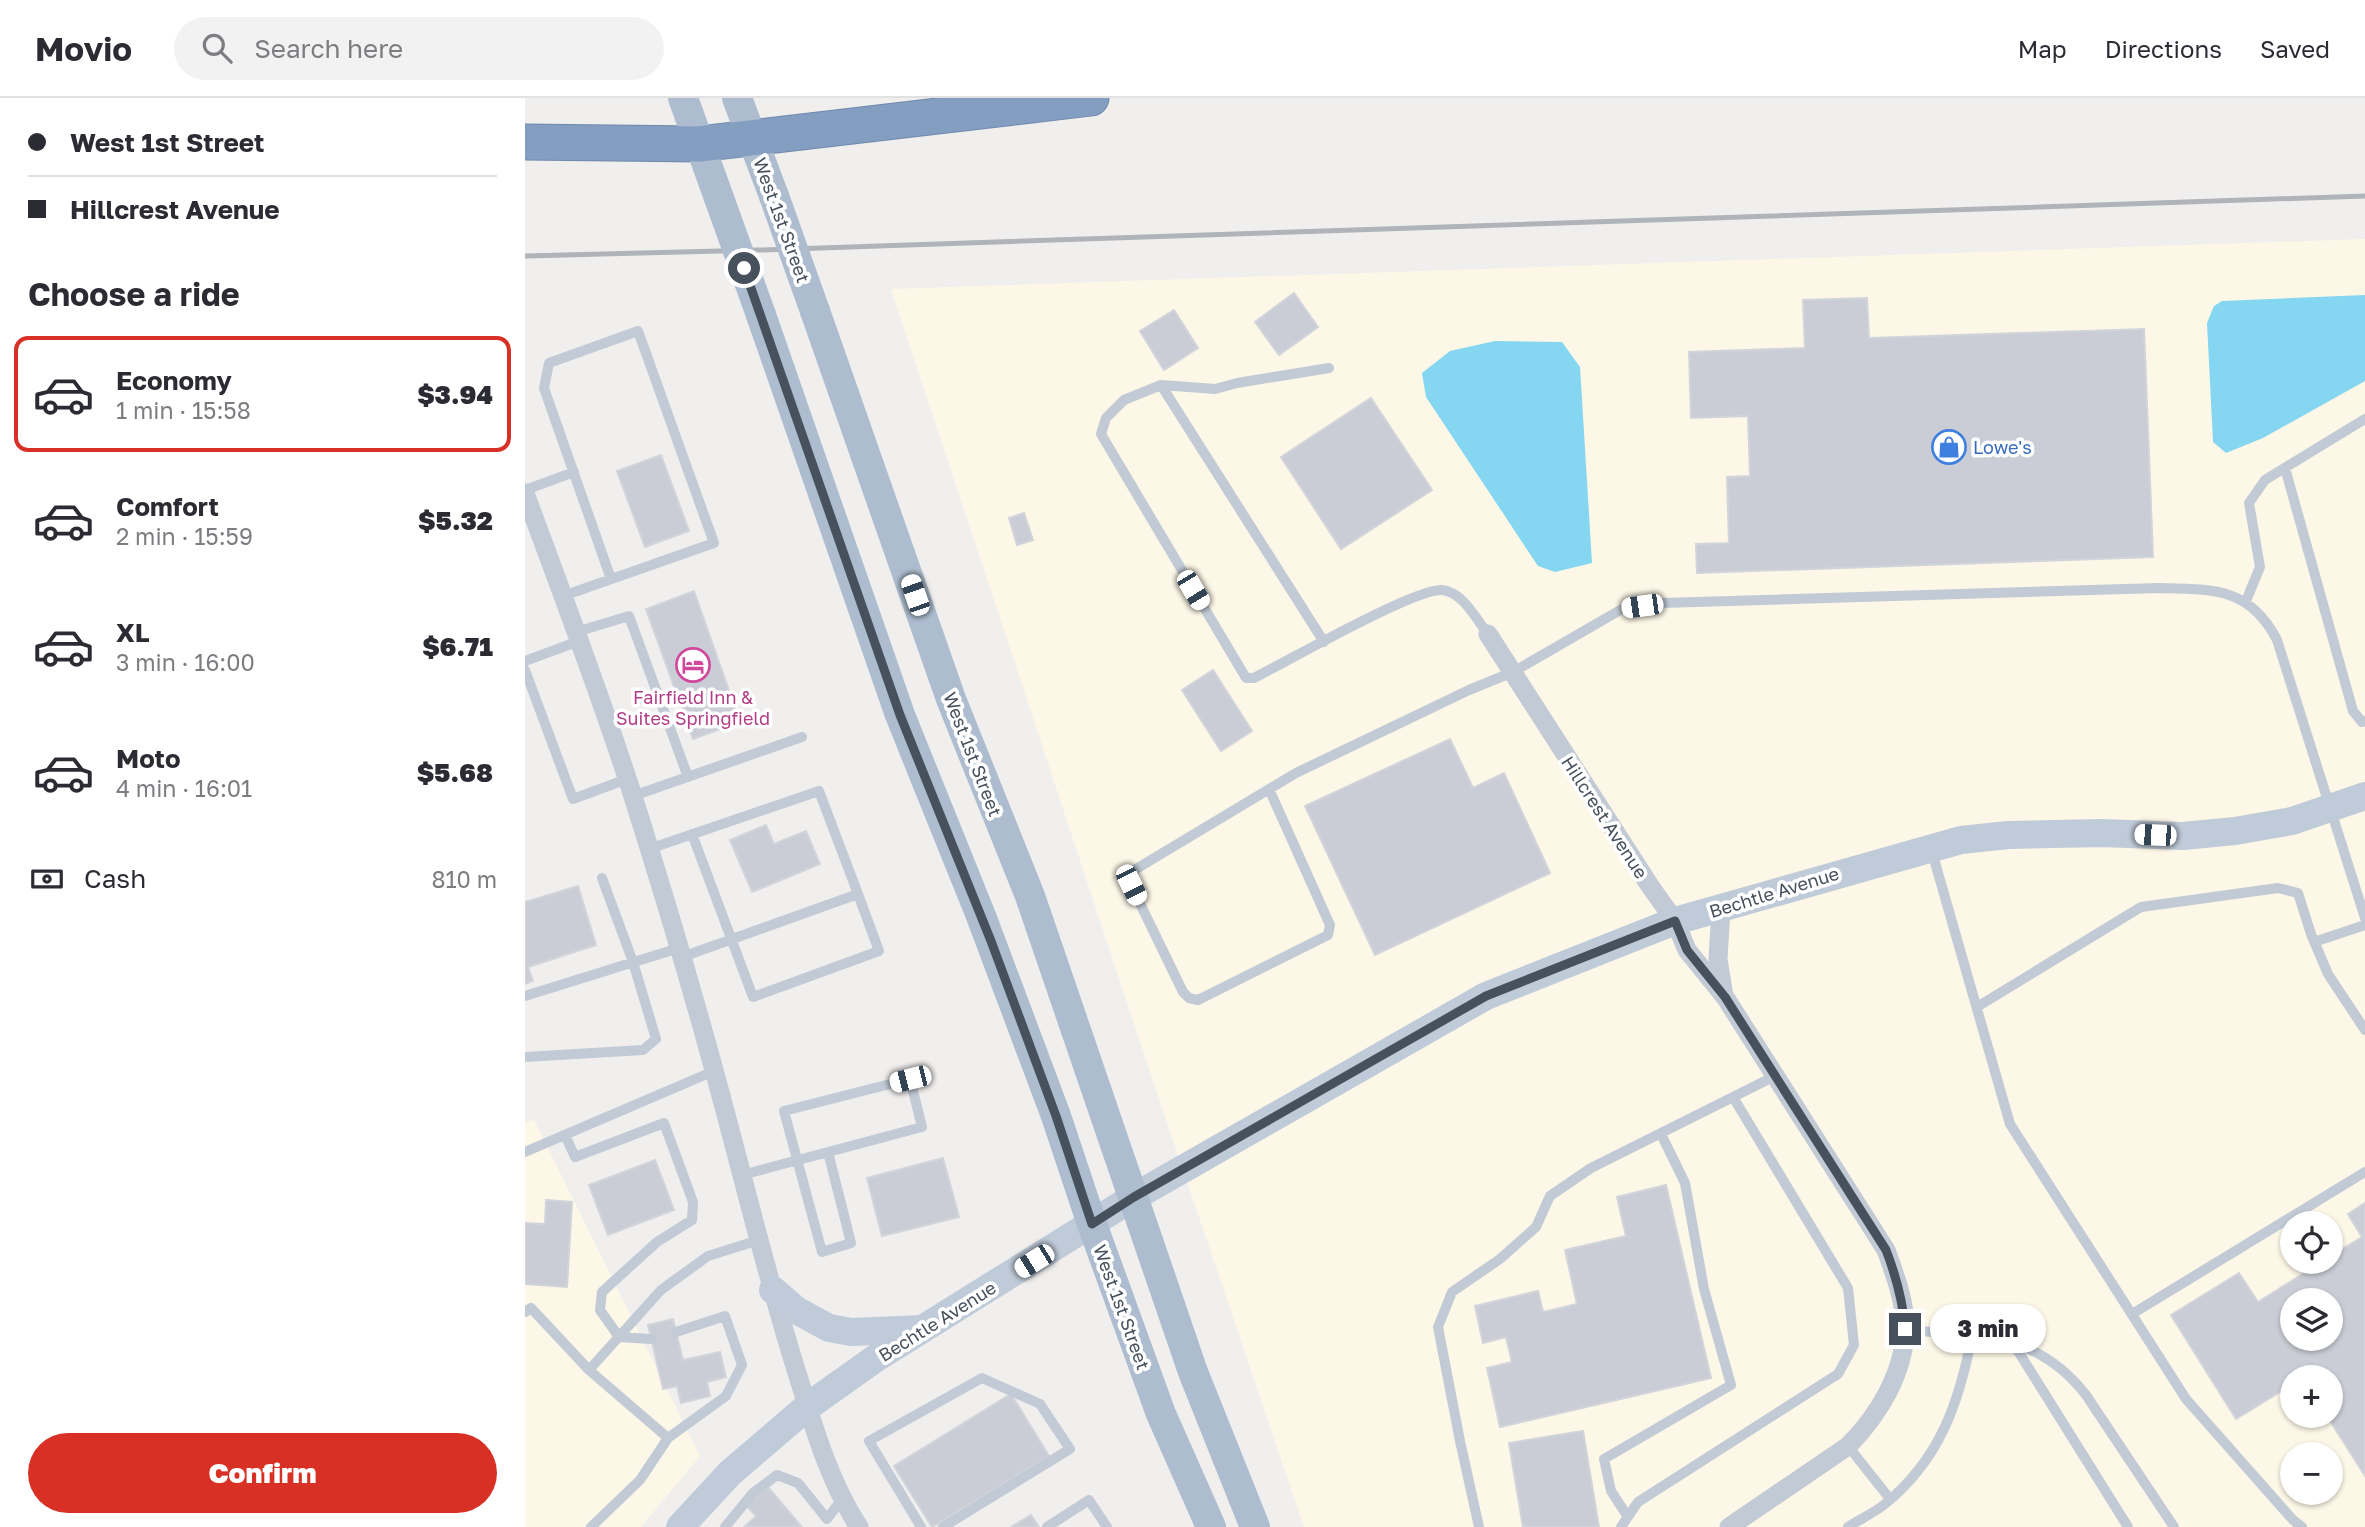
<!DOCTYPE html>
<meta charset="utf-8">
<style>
body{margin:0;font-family:"Golos Text",sans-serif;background:#f2f2f3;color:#2b2b33;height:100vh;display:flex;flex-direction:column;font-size:26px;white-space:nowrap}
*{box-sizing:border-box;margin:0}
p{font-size:23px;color:#7c7c81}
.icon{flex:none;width:38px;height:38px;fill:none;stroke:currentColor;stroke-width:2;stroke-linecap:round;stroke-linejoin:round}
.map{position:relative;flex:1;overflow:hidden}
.drawer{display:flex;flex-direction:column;background:#fff;width:525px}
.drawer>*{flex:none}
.banner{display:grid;align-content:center;height:154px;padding:0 28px;background:#fff}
.fabs{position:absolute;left:1755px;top:1113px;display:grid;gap:14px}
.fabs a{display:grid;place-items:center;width:63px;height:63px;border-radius:50%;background:#fff;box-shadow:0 2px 5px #0004;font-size:35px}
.end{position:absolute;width:32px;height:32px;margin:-16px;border:9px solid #46515d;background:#fff;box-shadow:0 0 0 4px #fff}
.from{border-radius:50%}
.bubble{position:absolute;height:49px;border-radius:24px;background:#fff;box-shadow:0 2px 5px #0004;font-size:23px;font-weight:800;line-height:49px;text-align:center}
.car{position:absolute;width:21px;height:42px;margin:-21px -10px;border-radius:9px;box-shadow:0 0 5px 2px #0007;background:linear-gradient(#fff 24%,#345 0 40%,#fff 0 76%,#345 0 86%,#fff 0)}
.banner b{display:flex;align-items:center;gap:24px;height:66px;font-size:26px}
.banner b+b{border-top:2px solid #e1e1e2}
.banner i{width:18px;height:18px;background:#2b2b33}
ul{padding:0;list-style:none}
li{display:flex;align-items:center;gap:21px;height:116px;margin:0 14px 10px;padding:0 14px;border:4px solid transparent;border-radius:14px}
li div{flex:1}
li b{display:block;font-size:26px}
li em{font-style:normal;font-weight:800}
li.active{border-color:#d93025}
li>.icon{width:63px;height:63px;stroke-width:1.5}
h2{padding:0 28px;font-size:32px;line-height:84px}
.pay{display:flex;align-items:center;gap:18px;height:77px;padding:0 28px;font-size:26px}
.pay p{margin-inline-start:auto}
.button{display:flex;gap:14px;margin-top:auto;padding:14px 28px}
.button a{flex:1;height:80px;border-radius:42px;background:#d93025;color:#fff;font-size:28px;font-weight:800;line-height:80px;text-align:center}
header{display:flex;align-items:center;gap:42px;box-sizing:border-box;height:98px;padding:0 35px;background:#fff;border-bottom:2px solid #e1e1e2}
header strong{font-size:33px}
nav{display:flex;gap:38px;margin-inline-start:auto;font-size:24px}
.search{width:490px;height:63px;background:#f2f2f3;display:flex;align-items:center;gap:18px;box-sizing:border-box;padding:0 24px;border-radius:38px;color:#7c7c81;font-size:26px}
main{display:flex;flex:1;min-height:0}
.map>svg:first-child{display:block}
.commercial{fill:#fdf7e7;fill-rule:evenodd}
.water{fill:#85d6f1}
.building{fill:#cacdd5;stroke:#d2d4db;stroke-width:2;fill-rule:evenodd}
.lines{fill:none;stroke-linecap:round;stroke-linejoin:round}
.highway-casing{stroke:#6e89ac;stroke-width:37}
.lane{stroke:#c1cad5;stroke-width:10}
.street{stroke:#c1cad5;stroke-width:19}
.secondary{stroke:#c0cbd9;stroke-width:28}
.primary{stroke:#adbdcf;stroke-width:30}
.highway{stroke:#839ec1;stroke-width:35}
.rail{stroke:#b0b3ba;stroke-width:5}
.primary-bridge{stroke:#adbdcf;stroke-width:30}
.route{stroke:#46515d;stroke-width:9}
.labels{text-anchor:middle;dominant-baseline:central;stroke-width:7;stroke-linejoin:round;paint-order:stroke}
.street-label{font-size:18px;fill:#46515d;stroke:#fff}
.shop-label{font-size:18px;fill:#366cbe;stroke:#fff;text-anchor:start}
.hotel-label{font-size:18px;fill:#b23c85;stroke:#fff}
</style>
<header>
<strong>Movio</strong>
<div class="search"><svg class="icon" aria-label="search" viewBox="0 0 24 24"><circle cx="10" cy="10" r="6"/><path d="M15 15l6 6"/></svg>Search here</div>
<nav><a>Map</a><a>Directions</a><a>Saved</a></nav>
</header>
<main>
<section class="drawer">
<div class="banner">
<b><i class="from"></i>West 1st Street</b>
<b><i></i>Hillcrest Avenue</b>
</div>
<h2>Choose a ride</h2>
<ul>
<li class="active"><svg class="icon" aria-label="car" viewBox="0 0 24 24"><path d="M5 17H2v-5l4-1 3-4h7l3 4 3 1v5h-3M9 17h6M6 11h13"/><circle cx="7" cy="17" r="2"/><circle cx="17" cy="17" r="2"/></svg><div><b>Economy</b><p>1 min · 15:58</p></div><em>$3.94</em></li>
<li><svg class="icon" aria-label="car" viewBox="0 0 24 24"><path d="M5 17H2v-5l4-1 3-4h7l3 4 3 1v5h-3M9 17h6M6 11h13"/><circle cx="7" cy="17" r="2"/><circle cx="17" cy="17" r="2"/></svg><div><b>Comfort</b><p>2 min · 15:59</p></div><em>$5.32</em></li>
<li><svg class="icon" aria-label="car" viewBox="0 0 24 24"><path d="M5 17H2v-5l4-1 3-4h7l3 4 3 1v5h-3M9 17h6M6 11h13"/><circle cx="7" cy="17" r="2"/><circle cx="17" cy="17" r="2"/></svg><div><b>XL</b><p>3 min · 16:00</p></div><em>$6.71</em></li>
<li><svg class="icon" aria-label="car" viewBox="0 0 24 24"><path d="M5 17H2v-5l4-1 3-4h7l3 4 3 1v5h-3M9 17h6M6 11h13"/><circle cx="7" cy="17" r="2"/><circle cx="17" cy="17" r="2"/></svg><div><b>Moto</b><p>4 min · 16:01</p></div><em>$5.68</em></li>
</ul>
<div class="pay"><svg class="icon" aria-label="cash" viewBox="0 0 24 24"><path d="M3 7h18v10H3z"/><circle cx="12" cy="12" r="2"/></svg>Cash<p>810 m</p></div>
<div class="button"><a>Confirm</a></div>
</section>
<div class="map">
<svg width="1840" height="1429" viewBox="0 0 1840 1429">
<rect width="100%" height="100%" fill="#f1efee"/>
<path class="commercial" d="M1840 141V1429H779L633 998 366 191ZM1768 1125H1806V1164H1768ZM1768 1202H1806V1241H1768ZM1768 1279H1806V1318H1768ZM1768 1356H1806V1395H1768Z
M9 1022 175 1358 116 1429H0V1024Z"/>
<path class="water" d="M1840 197V283L1738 340 1701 355 1688 344 1682 225 1689 208 1697 203Z
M970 243 1037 244 1055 269 1067 465 1030 474 1013 468 901 299 897 275 925 253Z"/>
<path class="building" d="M769 195 793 229 754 257 730 224Z
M1342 200 1344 240 1619 231 1628 459 1172 475 1171 446 1204 445 1202 379 1225 378 1223 318 1166 320 1164 254 1280 250 1278 202Z
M649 212 673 250 639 272 615 233Z
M846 300 907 392 816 451 756 359Z
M136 357 164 433 120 449 92 373Z
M499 415 508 442 492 447 484 420Z
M169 493 215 624 168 641 121 511Z
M688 572 727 633 696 653 657 592Z
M925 641 948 690 979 675 1025 775 850 857 780 708Z
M241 727 249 746 281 733 295 766 227 794 205 742Z
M53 788 71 847 3 869 8 883 0 886V804Z
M418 1060 434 1119 357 1138 342 1080Z
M130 1062 149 1112 83 1137 64 1087Z
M1141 1087 1186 1280 975 1329 962 1270 987 1264 981 1239 958 1245 950 1208 1013 1193 1018 1214 1052 1206 1040 1152 1101 1138 1092 1099Z
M21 1102 47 1104 42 1189 0 1186V1125L20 1126Z
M1840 1105V1378L1802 1318H1806V1279H1768V1286L1711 1321 1646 1217 1714 1175 1733 1204 1797 1164H1806V1158L1837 1139 1823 1116ZM1768 1202H1806V1241H1768Z
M148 1221 158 1262 195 1254 201 1279 182 1284 185 1298 156 1305 152 1288 138 1291 123 1227Z
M486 1296 524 1358 407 1429 369 1368Z
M1058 1333 1074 1429H998L984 1345Z
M243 1389 277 1429H219L231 1418 221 1407Z
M506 1417 514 1429H486Z"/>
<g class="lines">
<g class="highway-casing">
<path id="highway" d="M0 44 174 46 566 0"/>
</g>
<path class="lane" d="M804 270 712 285 690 291 636 287 599 302 581 320 576 336 721 580H729C761 564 890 490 917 492 938 494 951 521 963 536
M636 287 799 544
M1760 370 1828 613 1837 624 1840 623
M0 392 49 374
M38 498 189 445 113 233 24 265 19 290 86 481
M1721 503 1735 469 1724 405 1740 382 1840 321
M51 534 104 518 163 679
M0 563 54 543
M0 572 48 701 102 681
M744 691 805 827 803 837 673 902 664 900 658 894 606 787V778L611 771 771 675 944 592 988 574 1097 511 1137 505 1634 490C1687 491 1725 489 1752 542L1840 820
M108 698 277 639
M167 736 228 899 354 853 333 796
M124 751 294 693 333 796 157 859
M1407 754 1485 1026 1661 1301 1768 1422 1777 1429
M1789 844 1840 827
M0 898 154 850
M1452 909 1616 809 1753 790 1773 795 1786 836 1803 876 1840 932
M0 959 118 952 131 941 108 864 77 780
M40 1037 50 1059 139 1025 168 1104 167 1122 132 1144 77 1194 75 1212 94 1239 126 1241
M0 1054 189 973
M217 1077C277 1061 337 1045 397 1029L385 981 259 1013 297 1154 326 1145 303 1054
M0 1214 6 1210 64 1272 143 1340 115 1382 66 1429
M1607 1216 1840 1074
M1380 1232C1454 1238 1511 1233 1561 1297L1649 1429
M1488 1245 1603 1429
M64 1272 136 1192 183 1158 234 1142
M143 1340 201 1298 217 1267 200 1218 151 1234
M1323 1348 1365 1401
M1103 1419 1086 1393 1079 1361 1206 1287 1179 1191 1160 1085 1136 1036
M200 1429 228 1395 252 1377 273 1385 302 1421 317 1401
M396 1429 344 1343 457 1280 515 1306 545 1351 418 1429
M522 1429 564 1402 582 1429
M954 1429 935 1343 913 1229 927 1194 975 1161 1011 1129 1025 1098 1066 1070 1250 978
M1096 1429 1113 1404 1313 1276 1329 1247 1323 1190 1208 999
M1323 1429C1335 1421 1349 1415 1360 1406 1415 1361 1434 1305 1447 1238"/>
<path class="street" d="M0 395C36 493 73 590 105 689 135 783 163 877 189 972 217 1074 241 1177 273 1278 289 1330 304 1383 334 1429
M963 536 1125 788 1150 823 1162 852 1200 899 1361 1152C1370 1177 1380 1203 1380 1230 1380 1274 1353 1318 1323 1348L1204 1429
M1196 811 1193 861 1199 898"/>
<path class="secondary" d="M248 1192 271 1212 304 1230 326 1234 398 1231
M155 1429 205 1375 282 1309 351 1260 609 1099 961 898 1150 823 1436 742 1483 737 1576 735 1658 738 1710 733 1767 723 1840 698"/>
<path class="primary" d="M158 0 194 100
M212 0 249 98
M290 213 426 601 505 798 668 1274 730 1429
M236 217 375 617 456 818 531 1018 567 1126 636 1316 686 1429"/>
<use href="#highway" class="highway"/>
<path class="rail" d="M0 158 234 152 1840 98"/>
<path class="primary-bridge" d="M249 98 290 213
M194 100 236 217"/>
</g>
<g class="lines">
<path class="route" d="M219 170 375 617 466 843 531 1018 567 1126 609 1099 961 898 1150 823 1162 852 1200 899 1361 1152C1371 1178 1378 1203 1380 1231"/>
</g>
<defs>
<g id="shop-ring" transform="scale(1.75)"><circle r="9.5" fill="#fff" stroke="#3f7fe0" stroke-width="1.5"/><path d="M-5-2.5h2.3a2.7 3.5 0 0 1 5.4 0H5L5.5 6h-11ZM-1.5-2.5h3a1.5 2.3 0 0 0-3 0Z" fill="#3f7fe0"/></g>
<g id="hotel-ring" transform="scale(1.75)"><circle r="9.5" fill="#fff" stroke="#d1479c" stroke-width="1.5"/><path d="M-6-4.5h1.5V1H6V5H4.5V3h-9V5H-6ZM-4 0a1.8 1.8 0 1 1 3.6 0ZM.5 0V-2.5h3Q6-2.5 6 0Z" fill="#d1479c"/></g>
</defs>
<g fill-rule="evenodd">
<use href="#shop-ring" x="1424" y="349"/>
<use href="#hotel-ring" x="168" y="567"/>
</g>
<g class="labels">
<g class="street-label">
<text transform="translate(257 122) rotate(70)">West 1st Street</text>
<text transform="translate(448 656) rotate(69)">West 1st Street</text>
<text transform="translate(1080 719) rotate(57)">Hillcrest Avenue</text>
<text transform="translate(1249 794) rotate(-17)">Bechtle Avenue</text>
<text transform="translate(597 1209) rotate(70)">West 1st Street</text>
<text transform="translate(412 1223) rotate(-32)">Bechtle Avenue</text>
</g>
<g class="shop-label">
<text x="1448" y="349">Lowe's</text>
</g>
<g class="hotel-label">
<text x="168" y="599">Fairfield Inn &amp;<tspan x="168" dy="21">Suites Springfield</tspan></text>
</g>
</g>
</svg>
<div class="fabs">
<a><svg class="icon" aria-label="locate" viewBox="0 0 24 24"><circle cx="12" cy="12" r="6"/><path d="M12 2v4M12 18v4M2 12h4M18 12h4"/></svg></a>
<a><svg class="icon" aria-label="layers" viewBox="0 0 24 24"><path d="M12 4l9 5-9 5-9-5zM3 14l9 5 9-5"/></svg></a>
<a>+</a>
<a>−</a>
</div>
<i class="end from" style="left:219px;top:170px"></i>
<i class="end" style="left:1380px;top:1231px"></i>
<div class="bubble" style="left:1405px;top:1206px;width:116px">3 min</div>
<i class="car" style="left:668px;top:492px;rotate:149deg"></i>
<i class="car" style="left:390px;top:497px;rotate:341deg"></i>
<i class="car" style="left:1117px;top:508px;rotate:262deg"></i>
<i class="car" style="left:1630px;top:737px;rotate:272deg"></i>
<i class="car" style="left:606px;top:787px;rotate:154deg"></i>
<i class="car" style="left:385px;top:981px;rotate:256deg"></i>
<i class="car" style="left:509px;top:1163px;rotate:238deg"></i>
</div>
</main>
